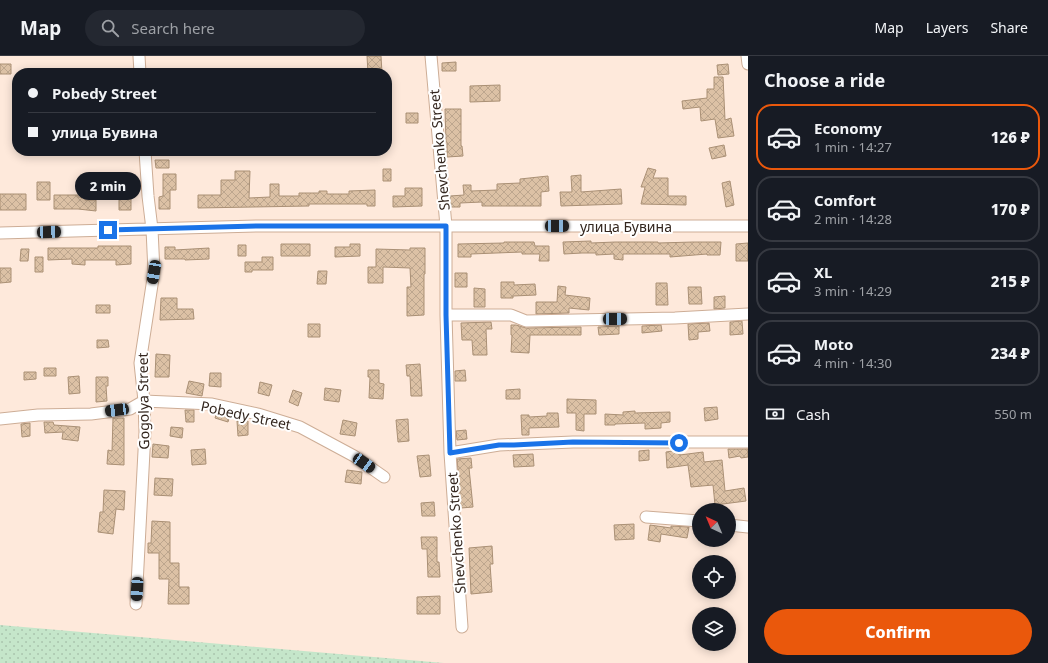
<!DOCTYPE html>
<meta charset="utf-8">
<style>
body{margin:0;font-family:"Noto Sans",sans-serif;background:#242831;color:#f1f3f6;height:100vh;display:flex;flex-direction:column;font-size:15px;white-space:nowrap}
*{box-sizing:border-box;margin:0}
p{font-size:13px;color:#9ea1a6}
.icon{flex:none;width:22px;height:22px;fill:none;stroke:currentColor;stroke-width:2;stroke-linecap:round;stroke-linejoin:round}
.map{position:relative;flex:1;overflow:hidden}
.side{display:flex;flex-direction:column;background:#171b24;width:300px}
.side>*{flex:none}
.top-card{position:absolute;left:12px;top:12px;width:380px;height:88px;border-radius:16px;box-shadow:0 2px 10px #0003;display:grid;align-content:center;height:88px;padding:0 16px;background:#171b24}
.needle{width:26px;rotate:316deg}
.fabs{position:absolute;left:692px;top:447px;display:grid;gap:8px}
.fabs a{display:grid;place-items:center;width:44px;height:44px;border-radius:50%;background:#171b24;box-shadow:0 2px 10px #0003;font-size:20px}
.end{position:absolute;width:18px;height:18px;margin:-9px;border:5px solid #1a73e8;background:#fff;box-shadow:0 0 0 2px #fff}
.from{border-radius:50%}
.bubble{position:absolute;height:28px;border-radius:14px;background:#171b24;box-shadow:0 2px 10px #0003;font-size:13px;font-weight:800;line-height:28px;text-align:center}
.car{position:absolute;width:12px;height:24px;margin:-12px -6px;border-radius:5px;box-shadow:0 0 3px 1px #0007;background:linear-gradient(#222 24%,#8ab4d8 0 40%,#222 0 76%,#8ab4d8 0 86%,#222 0)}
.top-card b{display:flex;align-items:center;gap:14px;height:38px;font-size:15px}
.top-card b+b{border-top:1px solid #363941}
.top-card i{width:10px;height:10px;background:#f1f3f6}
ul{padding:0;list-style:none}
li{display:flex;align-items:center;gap:12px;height:66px;margin:0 8px 6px;padding:0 8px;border:2px solid #363941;border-radius:16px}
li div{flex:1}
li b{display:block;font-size:15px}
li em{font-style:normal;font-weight:800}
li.selected{border-color:#ea580c}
li>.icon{width:36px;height:36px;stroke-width:1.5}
h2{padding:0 16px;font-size:18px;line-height:48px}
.pay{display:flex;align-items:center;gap:10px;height:44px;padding:0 16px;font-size:15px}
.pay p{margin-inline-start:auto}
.button{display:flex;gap:8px;margin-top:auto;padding:8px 16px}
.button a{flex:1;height:46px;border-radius:24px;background:#ea580c;color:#fff;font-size:16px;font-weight:800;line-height:46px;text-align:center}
header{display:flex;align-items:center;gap:24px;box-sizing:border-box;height:56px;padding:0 20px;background:#171b24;border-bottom:1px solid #363941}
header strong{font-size:19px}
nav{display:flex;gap:22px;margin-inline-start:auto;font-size:14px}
.search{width:280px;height:36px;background:#242831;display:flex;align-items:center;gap:10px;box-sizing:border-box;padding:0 14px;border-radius:22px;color:#9ea1a6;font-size:15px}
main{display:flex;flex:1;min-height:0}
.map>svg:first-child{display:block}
.grass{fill:url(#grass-dots)}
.building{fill:url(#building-cross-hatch);stroke:#aa9075}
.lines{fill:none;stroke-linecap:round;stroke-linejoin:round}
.minor-casing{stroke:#cdad96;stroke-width:13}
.minor{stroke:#fff;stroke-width:11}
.route{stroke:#1a73e8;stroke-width:5}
.labels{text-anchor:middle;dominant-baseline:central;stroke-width:4;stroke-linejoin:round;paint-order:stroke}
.street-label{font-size:14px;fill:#33261e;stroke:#fff}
</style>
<header>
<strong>Map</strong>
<div class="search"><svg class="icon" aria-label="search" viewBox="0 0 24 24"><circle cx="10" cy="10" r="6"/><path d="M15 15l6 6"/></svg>Search here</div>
<nav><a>Map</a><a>Layers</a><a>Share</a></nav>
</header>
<main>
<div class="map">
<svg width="748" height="607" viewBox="0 0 748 607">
<defs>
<pattern id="grass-dots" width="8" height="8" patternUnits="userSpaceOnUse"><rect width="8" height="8" fill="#c5e6ca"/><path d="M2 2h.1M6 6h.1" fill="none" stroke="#aac5ad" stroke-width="1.8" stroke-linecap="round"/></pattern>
<pattern id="building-cross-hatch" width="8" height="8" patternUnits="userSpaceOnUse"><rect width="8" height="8" fill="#dcc1a5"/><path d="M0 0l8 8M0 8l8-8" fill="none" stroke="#bda68e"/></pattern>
</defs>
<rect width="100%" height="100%" fill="#fee9db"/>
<path class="grass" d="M0 569 444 607H0Z"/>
<path class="building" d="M367 0H381L382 17H368Z
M456 6V15H442V7Z
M0 8H11V18H0Z
M728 8 729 18 718 19 717 9Z
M714 21H723L725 64 731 62 734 80 718 82 715 63 701 65 700 51 683 53 682 45 707 42V33H714Z
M500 29V45L470 46V30Z
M445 53H461V90H462L463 100 447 101V86H446Z
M406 57H418V67H406Z
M724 89 726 100 712 103 709 92Z
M155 104H169V112H156Z
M648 112 656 114 653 122H668V140H686V149L641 148 645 131H641Z
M383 113H391V125H383Z
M235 115H250L249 142 270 141V128H279V140H299V137H319V135H327V138H349V135L375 134V150H367V148H309V150L198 152V139H221V124H235Z
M163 118H176V134H170V153H159V141L163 140Z
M581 119V136L621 133 622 148 561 150 560 136H572L571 120Z
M548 120 549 135 541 136V150H482V146L460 147V151H451L450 140 464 139 463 129H471V135L497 134V128L520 127V123Z
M730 125 734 149 726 151 722 127Z
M37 126H50V144H37Z
M119 128H128V142H131V154H119Z
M405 132H422V150L393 151V140H405Z
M0 138H26V154H0Z
M54 139H78V141H85V144H96V155L78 153H54Z
M591 185V187L615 186H658V187L693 186H721L720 199H707V198L670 201V198H623V204L614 203V198L596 199V197H582L564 198 563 186Z
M504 186H534L535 190H549V205H539L540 198H522V196L471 198V201H458V188L504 187Z
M748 187V205H736V188Z
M281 188H310V200H281Z
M350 188H360V200L335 201V191H350Z
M238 189H246V200H238Z
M98 190H131V208L116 209V204H85V209L72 208V203L48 204V192H98Z
M165 191H175V194L209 192V203L185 204V203H165Z
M410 192H425V218H424V259L407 260V231H411L410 212 383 211V227H368V211H376V193L410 194Z
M21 193H29L28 205H20Z
M35 201H43V216H35Z
M262 201H273V214H252V216H245V206H262Z
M0 212H11V226L0 227Z
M318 215H327L326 228H317Z
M455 217H467V231H455Z
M501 226H514V229L535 228 536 239 513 240V242H501Z
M656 227H667L668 249H656Z
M558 230 566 231 565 239 590 242 589 254 569 252V257L536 258V246H557Z
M688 231H701L702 248H689Z
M474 232 485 233V251H474Z
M725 240V252L714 253V241Z
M161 242H177V253H193L194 263 160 264Z
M96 249H110V257H96Z
M742 265 743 278 730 279V266Z
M491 266 492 273H486L487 299H473L472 284H462L461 267Z
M709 267 710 275 698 276V283L689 284 688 268Z
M308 268H320V281H308Z
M511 269H516L526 272 581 271V279H530L529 297 511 296 512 279H511Z
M661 269 662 275 642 277V270Z
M619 270V278L599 279 598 271Z
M97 284H108L109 291 97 292Z
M156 298 170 299 169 321H155Z
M420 308 422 340H411L410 320H407L406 309Z
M44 312H56V320H44Z
M368 314H379V327L384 328 383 343 369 342 370 321H368Z
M465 314 466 325H455V315Z
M24 316H36V323L24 324Z
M210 317H221V331L209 330Z
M79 320 80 337 69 338 68 321Z
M96 321H108V330H106L107 345 96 346Z
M189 325 204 328 202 340 186 337Z
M260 326 272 329 269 340 258 337Z
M325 332 341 334 339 346 324 344Z
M520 333V343H506V334Z
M293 334 302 337 298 350 289 346Z
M567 343 596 344V358H584V375L576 374V357H567Z
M717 351 718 363 705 365 704 352Z
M185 354H194V366H186Z
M635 355V357L670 356V366L661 367V372L645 373V367L615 368V369H605V358L623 359V356Z
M217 356 230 359 228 366 215 362Z
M547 357H558L559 371 529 372V379H522L521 359H529V361L547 360Z
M113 362H124V409L107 408 108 394 112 395Z
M408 363 409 385 398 386 396 364Z
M343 364 357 367 355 380 340 378Z
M237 365H248V379L238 380Z
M44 366H53L54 369 80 371 78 385 62 383 63 376 45 377Z
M30 367V380L22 381 21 368Z
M171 371 183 372 182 382 170 380Z
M466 374 467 383 457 384 456 375Z
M153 388 169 390 168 402 152 401Z
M205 393 206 408 192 409 191 394Z
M728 393H748V401L741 402 740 400 729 402Z
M649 394V404L639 405V395Z
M679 394 680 399 703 396 704 406 722 404 725 435 744 432 746 445 715 449 713 429 691 431 688 409 667 412 666 396Z
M533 398 534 410 514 411 513 399Z
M429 399 431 420 420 421 417 400Z
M471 402 472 412H469L473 451 461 452 457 403Z
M347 414 362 416 361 428 345 426Z
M155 422 173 423 172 440 154 439Z
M104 434 125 435 124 454 116 453 113 478 98 476 100 456H103Z
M434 446 435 460H422L421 447Z
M152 465 170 466V507H179V531H189V548H168L169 523H159V497H148V487H151Z
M634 468V483L615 484 614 469Z
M650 469 671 472V470L689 471 687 482 661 478 660 486 648 484Z
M421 481H437V506H439L440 521H428L427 493H422Z
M492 490 493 508H490L492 536 471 538 469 492Z
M440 540V558H417V541Z"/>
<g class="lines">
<g class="minor-casing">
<path id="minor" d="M139 0 140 17
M431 0 446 170V259L450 397 462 571
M747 0 748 8
M0 177 257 170H748
M446 259H511L526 265 675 262 748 258
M0 363 38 359 91 358 130 353 144 345 212 348 258 358 300 371 354 400 384 421
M450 397 499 389 573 386H748
M646 461 699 465
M729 469 748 471
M136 548 145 376 144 345 140 307 154 216 152 173 148 140 145 95"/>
</g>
<use href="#minor" class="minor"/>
</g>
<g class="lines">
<path class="route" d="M108 174 257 170H446V259L450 397 499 389H514L573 386 679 387"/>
</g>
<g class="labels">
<g class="street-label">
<text transform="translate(439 94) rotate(-95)">Shevchenko Street</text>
<text x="626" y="170">улица Бувина</text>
<text transform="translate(143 345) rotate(-91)">Gogolya Street</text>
<text transform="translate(246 359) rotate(12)">Pobedy Street</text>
<text transform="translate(456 477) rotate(-94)">Shevchenko Street</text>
</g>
</g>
</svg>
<div class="fabs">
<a><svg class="needle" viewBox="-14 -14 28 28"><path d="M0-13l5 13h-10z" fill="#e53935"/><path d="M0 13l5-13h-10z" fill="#9ea1a6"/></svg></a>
<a><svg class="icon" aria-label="locate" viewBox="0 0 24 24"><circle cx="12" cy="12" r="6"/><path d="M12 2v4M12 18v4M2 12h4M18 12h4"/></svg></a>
<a><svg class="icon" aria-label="layers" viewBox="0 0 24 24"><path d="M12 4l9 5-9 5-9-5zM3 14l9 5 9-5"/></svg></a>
</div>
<i class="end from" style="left:679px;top:387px"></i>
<i class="end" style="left:108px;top:174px"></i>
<div class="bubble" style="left:75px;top:116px;width:66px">2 min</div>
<i class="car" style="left:557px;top:170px;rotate:90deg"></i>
<i class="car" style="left:49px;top:176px;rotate:88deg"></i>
<i class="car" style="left:154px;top:216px;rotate:190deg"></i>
<i class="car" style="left:615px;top:263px;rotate:89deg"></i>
<i class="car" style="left:117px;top:354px;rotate:263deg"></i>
<i class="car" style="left:364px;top:407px;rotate:125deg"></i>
<i class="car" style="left:137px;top:533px;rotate:183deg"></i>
<div class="top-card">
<b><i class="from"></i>Pobedy Street</b>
<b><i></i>улица Бувина</b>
</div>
</div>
<section class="side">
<h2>Choose a ride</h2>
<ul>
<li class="selected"><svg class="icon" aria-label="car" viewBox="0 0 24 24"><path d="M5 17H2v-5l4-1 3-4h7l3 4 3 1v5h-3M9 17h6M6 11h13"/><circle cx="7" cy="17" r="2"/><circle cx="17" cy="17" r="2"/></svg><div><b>Economy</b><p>1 min · 14:27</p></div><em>126 ₽</em></li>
<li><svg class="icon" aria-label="car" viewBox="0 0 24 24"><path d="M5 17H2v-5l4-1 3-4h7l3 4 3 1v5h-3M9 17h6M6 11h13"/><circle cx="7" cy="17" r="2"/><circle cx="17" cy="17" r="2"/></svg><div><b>Comfort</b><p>2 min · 14:28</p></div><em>170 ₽</em></li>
<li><svg class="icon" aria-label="car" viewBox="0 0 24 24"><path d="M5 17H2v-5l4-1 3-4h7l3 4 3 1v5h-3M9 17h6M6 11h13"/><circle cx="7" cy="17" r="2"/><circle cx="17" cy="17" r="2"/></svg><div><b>XL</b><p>3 min · 14:29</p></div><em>215 ₽</em></li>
<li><svg class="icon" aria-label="car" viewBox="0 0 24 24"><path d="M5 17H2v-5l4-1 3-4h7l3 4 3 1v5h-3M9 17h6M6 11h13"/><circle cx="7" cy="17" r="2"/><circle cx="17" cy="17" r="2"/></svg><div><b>Moto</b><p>4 min · 14:30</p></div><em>234 ₽</em></li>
</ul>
<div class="pay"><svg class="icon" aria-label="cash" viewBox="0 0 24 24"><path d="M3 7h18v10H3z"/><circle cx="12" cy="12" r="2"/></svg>Cash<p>550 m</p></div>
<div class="button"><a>Confirm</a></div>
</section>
</main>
